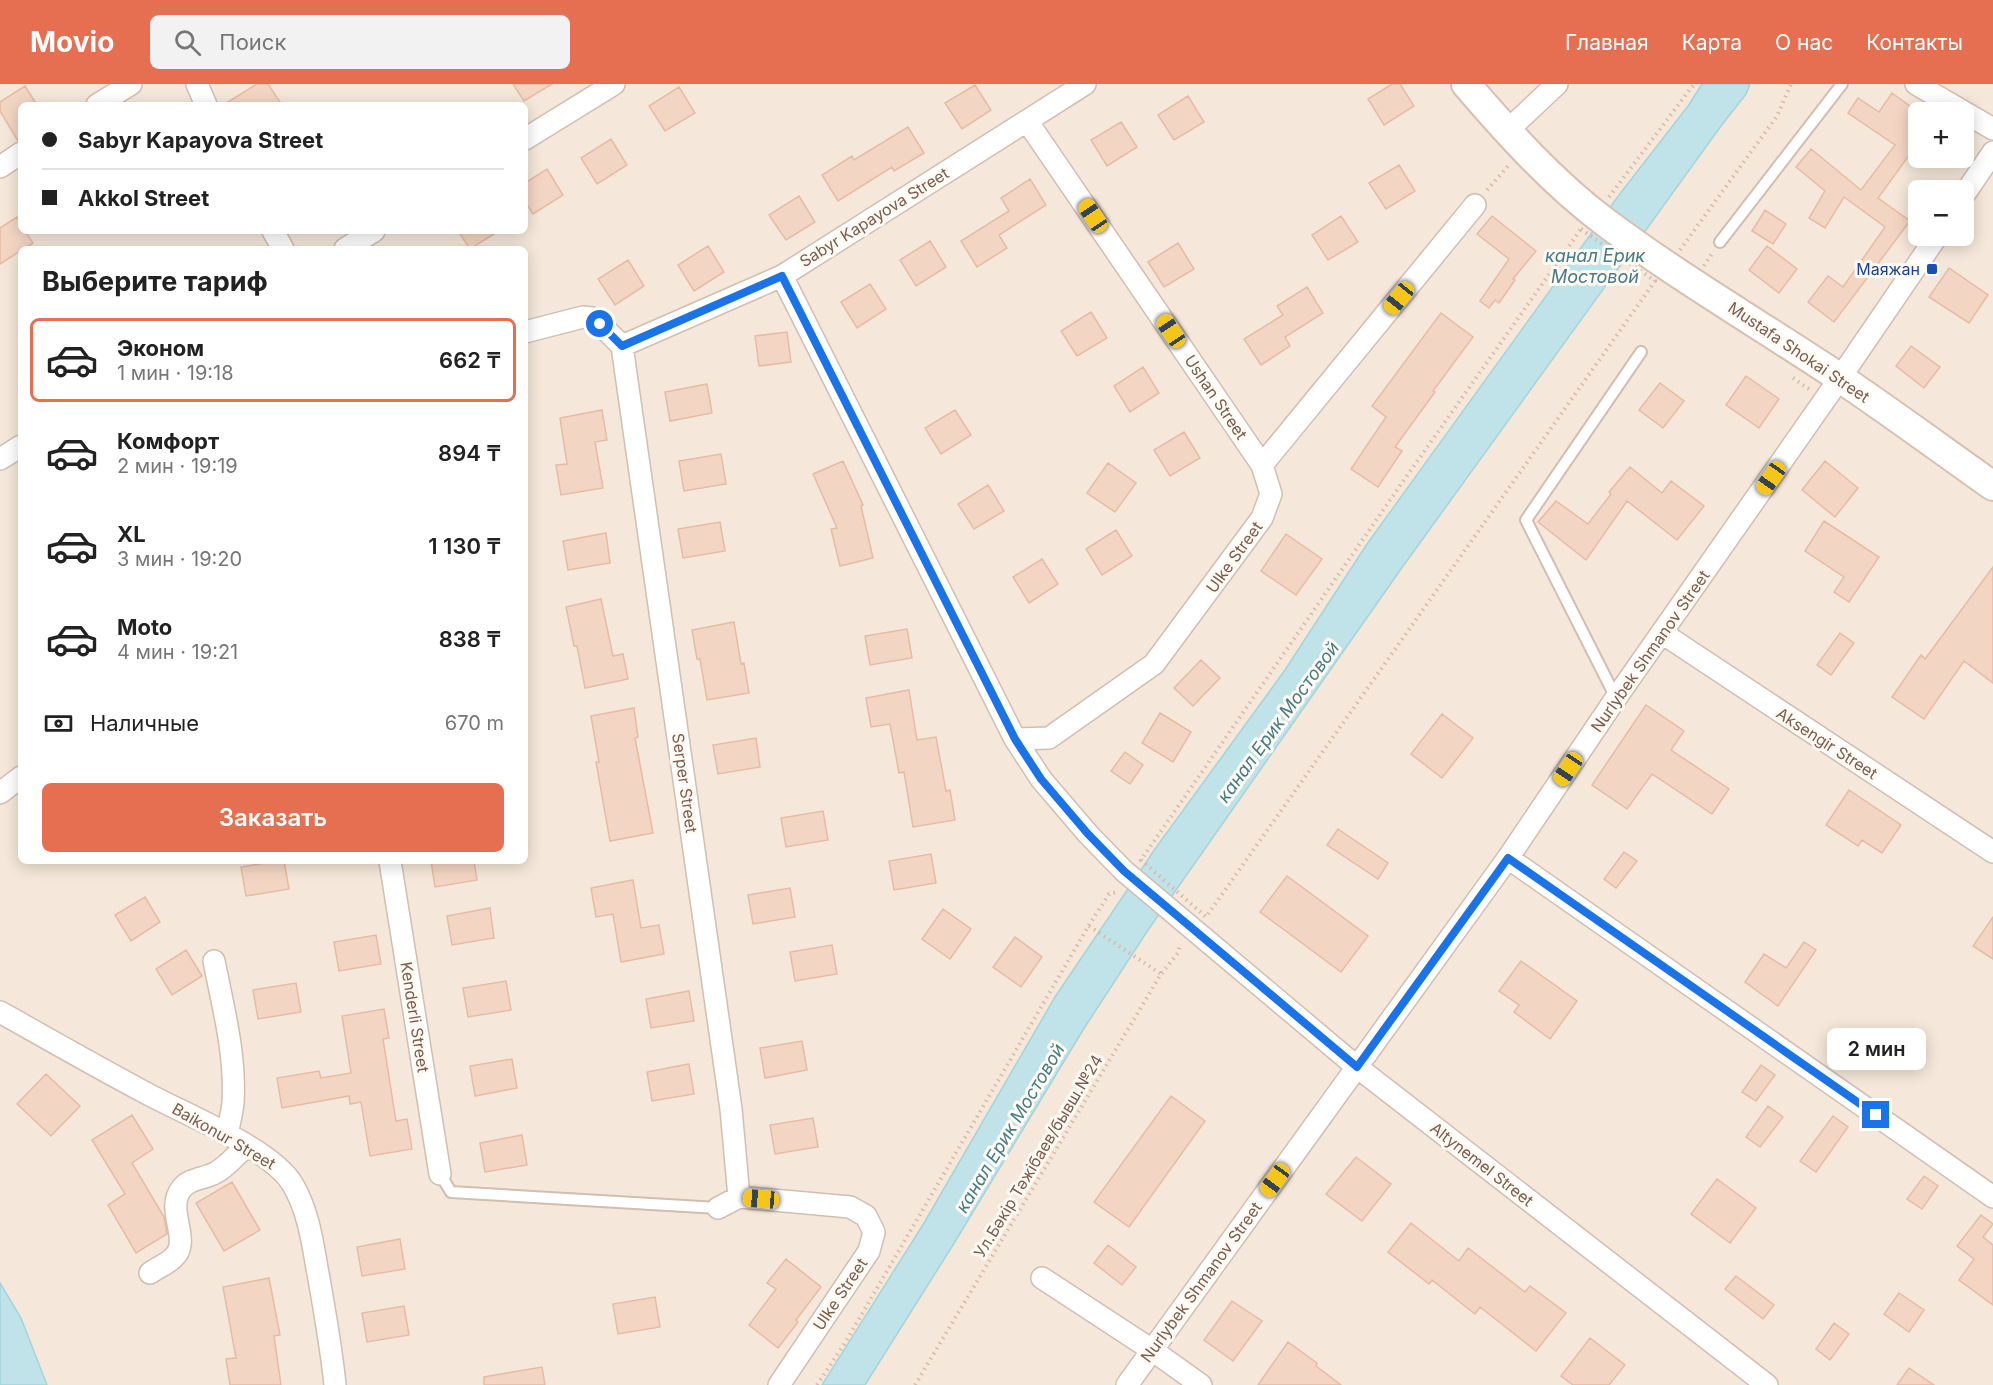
<!DOCTYPE html>
<html lang="ru">
<meta charset="utf-8">
<style>
body{margin:0;font-family:Inter,sans-serif;background:#f2f2f2;color:#222;height:100vh;display:flex;flex-direction:column;font-size:22px;white-space:nowrap}
*{box-sizing:border-box;margin:0}
p{font-size:20px;color:#767676}
.icon{flex:none;width:33px;height:33px;fill:none;stroke:currentColor;stroke-width:2;stroke-linecap:round;stroke-linejoin:round}
.map{position:relative;flex:1;overflow:hidden}
.details{position:absolute;left:18px;top:162px;width:510px;height:618px;display:flex;flex-direction:column;background:#fff;border-radius:9px;box-shadow:0 3px 15px #0003}
.details>*{flex:none}
.hud{position:absolute;left:18px;top:18px;width:510px;height:132px;border-radius:9px;box-shadow:0 3px 15px #0003;display:grid;align-content:center;height:132px;padding:0 24px;background:#fff}
.fabs{position:absolute;left:1908px;top:18px;display:grid;gap:12px}
.fabs a{display:grid;place-items:center;width:66px;height:66px;border-radius:9px;background:#fff;box-shadow:0 3px 15px #0003;font-size:30px}
.end{position:absolute;width:27px;height:27px;margin:-14px;border:8px solid #1a73e8;background:#fff;box-shadow:0 0 0 3px #fff}
.from{border-radius:50%}
.bubble{position:absolute;height:42px;border-radius:9px;background:#fff;box-shadow:0 3px 15px #0003;font-size:20px;font-weight:600;line-height:42px;text-align:center}
.car{position:absolute;width:18px;height:36px;margin:-18px -9px;border-radius:8px;box-shadow:0 0 4px 2px #0007;background:linear-gradient(#f5c518 24%,#345 0 40%,#f5c518 0 76%,#345 0 86%,#f5c518 0)}
.hud b{display:flex;align-items:center;gap:21px;height:57px;font-size:22px}
.hud b+b{border-top:2px solid #e0e0e0}
.hud i{width:15px;height:15px;background:#222}
ul{padding:0;list-style:none}
li{display:flex;align-items:center;gap:18px;height:84px;margin:0 12px 9px;padding:0 12px;border:3px solid transparent;border-radius:9px}
li div{flex:1}
li b{display:block;font-size:22px}
li em{font-style:normal;font-weight:600}
li.current{border-color:#e76f51}
li>.icon{width:54px;height:54px;stroke-width:1.5}
h2{padding:0 24px;font-size:27px;line-height:72px}
.pay{display:flex;align-items:center;gap:15px;height:66px;padding:0 24px;font-size:22px}
.pay p{margin-inline-start:auto}
.button{display:flex;gap:12px;margin-top:auto;padding:12px 24px}
.button a{flex:1;height:69px;border-radius:9px;background:#e76f51;color:#fff;font-size:24px;font-weight:600;line-height:69px;text-align:center}
header{display:flex;align-items:center;gap:36px;box-sizing:border-box;height:84px;padding:0 30px;background:#e76f51;color:#fff}
header strong{font-size:28px}
nav{display:flex;gap:33px;margin-inline-start:auto;font-size:21px}
.search{width:420px;height:54px;background:#f2f2f2;display:flex;align-items:center;gap:15px;box-sizing:border-box;padding:0 21px;border-radius:9px;color:#767676;font-size:22px}
.map>svg:first-child{display:block}
.residential{fill:#f5e8da;fill-rule:evenodd}
.water{fill:#bfe3e8;stroke:#a5d3da;stroke-width:1.5}
.building{fill:#f3d5c3;stroke:#e6bba3;stroke-width:1.5}
.lines{fill:none;stroke-linecap:round;stroke-linejoin:round}
.lane-casing{stroke:#d1beb0;stroke-width:14}
.street-casing{stroke:#d1beb0;stroke-width:24}
.secondary-casing{stroke:#d6c0b0;stroke-width:32}
.path{stroke:#d9b8a5;stroke-width:4;stroke-dasharray:1.5 4.5;stroke-linecap:butt}
.lane{stroke:#fff;stroke-width:10}
.street{stroke:#fff;stroke-width:21}
.secondary{stroke:#fff;stroke-width:28}
.route{stroke:#1a73e8;stroke-width:8}
.transit-dot{fill:#1a4fb4;stroke:#fffaf3;stroke-width:2}
.labels{text-anchor:middle;dominant-baseline:central;stroke-width:6;stroke-linejoin:round;paint-order:stroke}
.street-label{font-size:16px;fill:#7a5c4d;stroke:#fffaf3}
.transit-label{font-size:16px;fill:#164399;stroke:#fffaf3;text-anchor:end}
.water-label{font-size:18px;font-style:italic;fill:#437c86;stroke:#fffaf3}
</style>
<header>
<strong>Movio</strong>
<div class="search"><svg class="icon" aria-label="search" viewBox="0 0 24 24"><circle cx="10" cy="10" r="6"/><path d="M15 15l6 6"/></svg>Поиск</div>
<nav><a>Главная</a><a>Карта</a><a>О нас</a><a>Контакты</a></nav>
</header>
<div class="map">
<svg width="1993" height="1301" viewBox="0 0 1993 1301">
<rect width="100%" height="100%" fill="#fdf6ec"/>
<path class="residential" d="M0 0H1993V1301H47L21 1234 0 1199ZM21 21H525V147H21ZM1918 28H1964V74H1918ZM1918 106H1964V152H1918ZM21 165H525V777H21Z"/>
<path class="water" d="M1702 0H1750L1746 10 1721 42 1401 485 1148 846 1083 946 953 1161 865 1301H822L924 1139 1055 913 1155 765 1285 586 1367 460 1619 111 1688 22Z
M0 1199 21 1234 47 1301H0Z"/>
<path class="building" d="M257 0H268L282 21H223Z
M513 0H552L524 17Z
M1392 0H1400L1414 22 1384 41 1368 15Z
M975 1 991 26 962 45 945 19Z
M25 2 37 21H21V56L18 57 0 27V18Z
M679 3 695 29 665 47 649 22Z
M1892 9 1918 28V59L1878 114 1910 137 1834 238 1808 218 1828 192 1843 203 1885 143 1844 113 1825 144 1809 134 1825 107 1796 83 1811 65 1861 106 1895 61 1848 29 1858 14 1879 28Z
M1188 12 1204 38 1174 56 1158 31Z
M1121 38 1137 63 1107 82 1091 56Z
M908 43 924 69 894 87 892 83 838 117 822 91 852 72 854 76Z
M611 55 627 81 597 100 581 74Z
M1399 81 1415 107 1386 125 1369 99Z
M547 85 563 111 533 130 525 117V99Z
M1030 95 1046 121 999 151 1007 164 977 183 961 157 1009 127 1001 114Z
M799 112 815 138 786 156 769 131Z
M1765 126 1786 140 1773 160 1752 147Z
M1341 132 1358 158 1328 176 1312 151Z
M1492 132 1536 167 1513 195 1515 196 1499 219 1495 216 1489 224 1480 217 1509 175 1477 150Z
M17 133 21 140V147H25L33 159 0 180V144Z
M458 147H499L470 165Z
M930 157 946 183 916 202 900 176Z
M1178 159 1194 185 1164 203 1148 178Z
M708 162 724 188 694 207 678 181Z
M1767 162 1797 185 1779 209 1749 186Z
M628 176 644 202 615 221 598 195Z
M1949 184 1988 211 1969 239 1929 213Z
M870 200 886 225 857 244 841 218Z
M1307 203 1323 229 1285 253 1290 262 1261 281 1244 255 1283 231 1277 222Z
M1091 228 1107 254 1077 272 1061 247Z
M1441 229 1473 253 1433 307 1435 308 1395 363 1402 367 1378 403 1351 385 1386 333 1372 322Z
M787 248 791 278 759 282 755 252Z
M1911 262 1940 283 1924 304 1896 282Z
M1143 283 1159 309 1130 328 1114 302Z
M1746 292 1779 315 1759 344 1726 321Z
M1660 299 1684 317 1663 344 1639 326Z
M707 300 712 329 670 337 665 308Z
M602 326 607 356 595 358 603 404 561 411 556 381 567 380 560 334Z
M955 326 971 351 941 370 925 344Z
M1184 348 1200 374 1170 392 1154 366Z
M721 370 726 400 684 407 679 377Z
M843 377 863 421 861 422 873 474 840 482 831 445 837 444 813 390Z
M1825 377 1858 404 1835 433 1802 406Z
M1108 379 1136 399 1115 428 1087 409Z
M1630 383 1662 409 1671 397 1704 422 1677 456 1627 417 1586 476 1538 438 1556 417 1588 440 1611 410 1609 408Z
M988 401 1004 427 974 445 958 420Z
M1824 437 1879 473 1849 518 1834 508 1844 493 1805 467Z
M720 438 725 467 683 474 678 445Z
M1116 446 1132 472 1102 491 1086 465Z
M606 449 610 479 568 486 563 457Z
M1286 450 1322 475 1296 511 1261 487Z
M1042 475 1058 500 1029 519 1013 493Z
M1993 483V599L1964 577 1924 635 1892 613 1921 571 1925 575Z
M601 515 613 572 623 570 628 595 585 604 577 562H574L566 523Z
M734 538 741 580 744 579 749 609 707 616 700 575H697L692 546Z
M907 545 912 574 870 581 865 552Z
M1840 549 1854 559 1831 591 1817 581Z
M1201 576 1220 594 1193 622 1174 604Z
M909 606 917 656 936 653 946 707 950 706 955 736 913 743 904 688 899 689 890 640 871 643 866 614Z
M1646 621 1684 647 1671 666 1729 705 1712 730 1652 690 1627 725 1592 701Z
M634 624 638 653 635 654 653 749 610 757 596 678H599L591 632Z
M1160 629 1191 648 1173 678 1142 659Z
M1442 630 1473 654 1442 694 1411 670Z
M756 654 760 683 718 690 713 661Z
M1125 668 1143 681 1130 700 1111 687Z
M1849 706 1901 741 1882 769 1862 756 1858 762 1826 741Z
M823 727 828 756 786 763 781 734Z
M1338 745 1388 779 1378 795 1327 761Z
M1624 768 1637 777 1616 804 1604 795Z
M931 770 936 799 894 806 889 777Z
M276 777H284L289 805 246 812 241 783Z
M431 777H474L477 796 435 803Z
M1287 792 1368 852 1341 888 1260 828Z
M633 796 641 844 659 841 664 870 621 878 613 830 596 833 591 804Z
M790 804 795 833 753 840 748 811Z
M145 813 160 838 131 857 115 831Z
M490 824 494 854 452 861 447 832Z
M943 825 971 845 950 875 922 855Z
M1993 833V875L1973 862Z
M376 851 381 880 339 887 334 858Z
M1015 853 1042 873 1021 903 993 883Z
M1804 858 1816 866 1778 922 1745 898 1764 870 1786 884Z
M832 861 837 890 795 897 790 868Z
M186 866 202 892 172 911 156 885Z
M1521 877 1577 917 1550 955 1514 928 1519 921 1499 907Z
M506 897 511 926 468 933 463 904Z
M296 899 301 928 258 935 253 906Z
M689 907 694 937 651 944 646 915Z
M384 925 389 954 383 955 396 1037 407 1035 412 1065 370 1072 361 1018 350 1020 349 1012 282 1024 277 994 319 987 321 994 351 989 342 932Z
M802 957 807 986 765 994 760 964Z
M512 975 517 1004 475 1012 470 982Z
M689 980 694 1010 652 1017 647 988Z
M1761 981 1775 991 1756 1017 1742 1008Z
M46 990 80 1022 51 1052 17 1020Z
M1171 1012 1205 1037 1129 1143 1094 1118Z
M1768 1022 1783 1033 1760 1063 1746 1053Z
M132 1031 153 1065 132 1079 164 1133 167 1150 136 1169 108 1121 125 1110 92 1056Z
M1833 1032 1848 1043 1816 1088 1800 1077Z
M813 1034 818 1063 775 1070 770 1041Z
M522 1051 527 1081 485 1088 480 1059Z
M1356 1073 1391 1100 1362 1137 1326 1110Z
M1924 1092 1938 1102 1922 1125 1907 1115Z
M1717 1095 1756 1124 1730 1159 1691 1130Z
M232 1098 260 1146 224 1167 196 1119Z
M1981 1131 1993 1140 1983 1153 1993 1161V1221L1959 1196 1974 1175 1957 1162Z
M1411 1139 1459 1177 1468 1164 1525 1208 1530 1202 1566 1229 1536 1267 1480 1223 1475 1230 1432 1196 1429 1200 1388 1168Z
M400 1155 405 1185 362 1192 357 1163Z
M1108 1161 1136 1183 1122 1201 1094 1179Z
M786 1175 821 1203 796 1236 798 1238 778 1264 749 1241 776 1205 767 1199Z
M1736 1192 1774 1221 1763 1235 1725 1205Z
M269 1194 280 1251 274 1252 281 1301H230L226 1275 236 1274 223 1203Z
M1899 1209 1924 1226 1909 1248 1884 1230Z
M655 1213 660 1243 618 1250 613 1220Z
M1232 1217 1262 1237 1233 1277 1204 1256Z
M404 1222 409 1251 367 1258 362 1229Z
M1834 1239 1849 1250 1830 1276 1816 1265Z
M1590 1254 1625 1281 1609 1301H1573L1561 1292Z
M1288 1258 1317 1279 1316 1282 1341 1301H1258Z
M542 1283 545 1301H484V1293Z
M1909 1284 1934 1301H1897Z"/>
<g class="lines">
<g class="lane-casing">
<path id="lane" d="M1720 158 1842 0
M1616 614 1526 436 1641 268
M440 1090 451 1108 718 1124"/>
</g>
<g class="street-casing">
<path id="street" d="M197 0 206 21
M1916 0 1993 45
M97 21 131 0
M1027 37 1262 381
M1508 46 1557 0
M525 55 614 0
M0 83 21 69
M1964 111 1993 68
M273 147 283 165
M345 165 374 147
M782 192 1015 655 1041 695 1088 750 1124 787 1357 983 1767 1301
M525 248 583 233 592 234 600 240 622 262 782 192 1085 0
M622 262 731 1025 739 1113 718 1124
M0 375 21 362
M1662 549 1993 768
M1015 655 1049 654 1154 580 1262 434 1271 410 1262 381 1475 121
M0 709 21 693
M1508 774 1993 1113
M390 777 440 1090
M214 877C223 923 236 971 233 1019 232 1029 229 1040 227 1051
M0 928C48 955 95 982 144 1008 182 1029 273 1065 293 1101 308 1127 312 1155 317 1184 324 1223 331 1261 335 1301
M739 1113 850 1123 866 1132 874 1148 869 1167 779 1301
M150 1189C157 1184 167 1180 173 1174 193 1157 164 1126 182 1104 190 1094 204 1095 215 1089 227 1083 236 1071 246 1062
M1042 1194 1152 1266 1201 1301
M1127 1301 1508 774 1616 614 1840 294 1937 152"/>
</g>
<g class="secondary-casing">
<path id="secondary" d="M1466 0C1507 48 1554 100 1605 138 1680 194 1762 242 1840 294 1892 329 1942 366 1993 402"/>
</g>
<path class="path" d="M1487 106 1509 81
M1609 113 1694 0
M1581 145 1655 197 1206 833 1141 776 1397 406Z
M1680 166 1777 32 1791 0
M1704 182 1713 168
M1793 294 1809 305
M1089 842 1161 890
M817 1301 845 1259 1089 841 1109 810 1117 808
M915 1301 1161 890 1178 869 1180 861"/>
<use href="#lane" class="lane"/>
<use href="#street" class="street"/>
<use href="#secondary" class="secondary"/>
</g>
<g class="lines">
<path class="route" d="M600 240 622 262 782 192 1015 655 1041 695 1088 750 1124 787 1357 983 1508 774 1876 1031"/>
</g>
<rect class="transit-dot" x="1926" y="179" width="12" height="12" rx="3"/>
<g class="labels">
<g class="street-label">
<text transform="translate(874 133) rotate(-32)">Sabyr Kapayova Street</text>
<text transform="translate(1799 268) rotate(34)">Mustafa Shokai Street</text>
<text transform="translate(1216 313) rotate(56)">Ushan Street</text>
<text transform="translate(1234 473) rotate(-54)">Ulke Street</text>
<text transform="translate(1650 567) rotate(-55)">Nurlybek Shmanov Street</text>
<text transform="translate(1827 659) rotate(33)">Aksengir Street</text>
<text transform="translate(685 699) rotate(82)">Serper Street</text>
<text transform="translate(415 933) rotate(81)">Kenderli Street</text>
<text transform="translate(224 1052) rotate(30)">Baikonur Street</text>
<text transform="translate(1038 1072) rotate(-59)">Ул.Бәкір Тәжібаев/бывш.№24</text>
<text transform="translate(1482 1080) rotate(38)">Altynemel Street</text>
<text transform="translate(1201 1198) rotate(-54)">Nurlybek Shmanov Street</text>
<text transform="translate(840 1210) rotate(-56)">Ulke Street</text>
</g>
<g class="transit-label">
<text x="1920" y="185">Маяжан</text>
</g>
<g class="water-label">
<text x="1595" y="171">канал Ерик<tspan x="1595" dy="21">Мостовой</tspan></text>
<text transform="translate(1278 638) rotate(-54)">канал Ерик Мостовой</text>
<text transform="translate(1010 1044) rotate(-59)">канал Ерик Мостовой</text>
</g>
</g>
</svg>
<div class="fabs">
<a>+</a>
<a>−</a>
</div>
<i class="end from" style="left:600px;top:240px"></i>
<i class="end" style="left:1876px;top:1031px"></i>
<div class="bubble" style="left:1827px;top:944px;width:99px">2 мин</div>
<i class="car" style="left:1093px;top:132px;rotate:326deg"></i>
<i class="car" style="left:1399px;top:214px;rotate:219deg"></i>
<i class="car" style="left:1171px;top:247px;rotate:326deg"></i>
<i class="car" style="left:1771px;top:394px;rotate:215deg"></i>
<i class="car" style="left:1568px;top:685px;rotate:214deg"></i>
<i class="car" style="left:1275px;top:1096px;rotate:216deg"></i>
<i class="car" style="left:761px;top:1115px;rotate:275deg"></i>
<div class="hud">
<b><i class="from"></i>Sabyr Kapayova Street</b>
<b><i></i>Akkol Street</b>
</div>
<section class="details">
<h2>Выберите тариф</h2>
<ul>
<li class="current"><svg class="icon" aria-label="car" viewBox="0 0 24 24"><path d="M5 17H2v-5l4-1 3-4h7l3 4 3 1v5h-3M9 17h6M6 11h13"/><circle cx="7" cy="17" r="2"/><circle cx="17" cy="17" r="2"/></svg><div><b>Эконом</b><p>1 мин · 19:18</p></div><em>662 ₸</em></li>
<li><svg class="icon" aria-label="car" viewBox="0 0 24 24"><path d="M5 17H2v-5l4-1 3-4h7l3 4 3 1v5h-3M9 17h6M6 11h13"/><circle cx="7" cy="17" r="2"/><circle cx="17" cy="17" r="2"/></svg><div><b>Комфорт</b><p>2 мин · 19:19</p></div><em>894 ₸</em></li>
<li><svg class="icon" aria-label="car" viewBox="0 0 24 24"><path d="M5 17H2v-5l4-1 3-4h7l3 4 3 1v5h-3M9 17h6M6 11h13"/><circle cx="7" cy="17" r="2"/><circle cx="17" cy="17" r="2"/></svg><div><b>XL</b><p>3 мин · 19:20</p></div><em>1 130 ₸</em></li>
<li><svg class="icon" aria-label="car" viewBox="0 0 24 24"><path d="M5 17H2v-5l4-1 3-4h7l3 4 3 1v5h-3M9 17h6M6 11h13"/><circle cx="7" cy="17" r="2"/><circle cx="17" cy="17" r="2"/></svg><div><b>Moto</b><p>4 мин · 19:21</p></div><em>838 ₸</em></li>
</ul>
<div class="pay"><svg class="icon" aria-label="cash" viewBox="0 0 24 24"><path d="M3 7h18v10H3z"/><circle cx="12" cy="12" r="2"/></svg>Наличные<p>670 m</p></div>
<div class="button"><a>Заказать</a></div>
</section>
</div>
